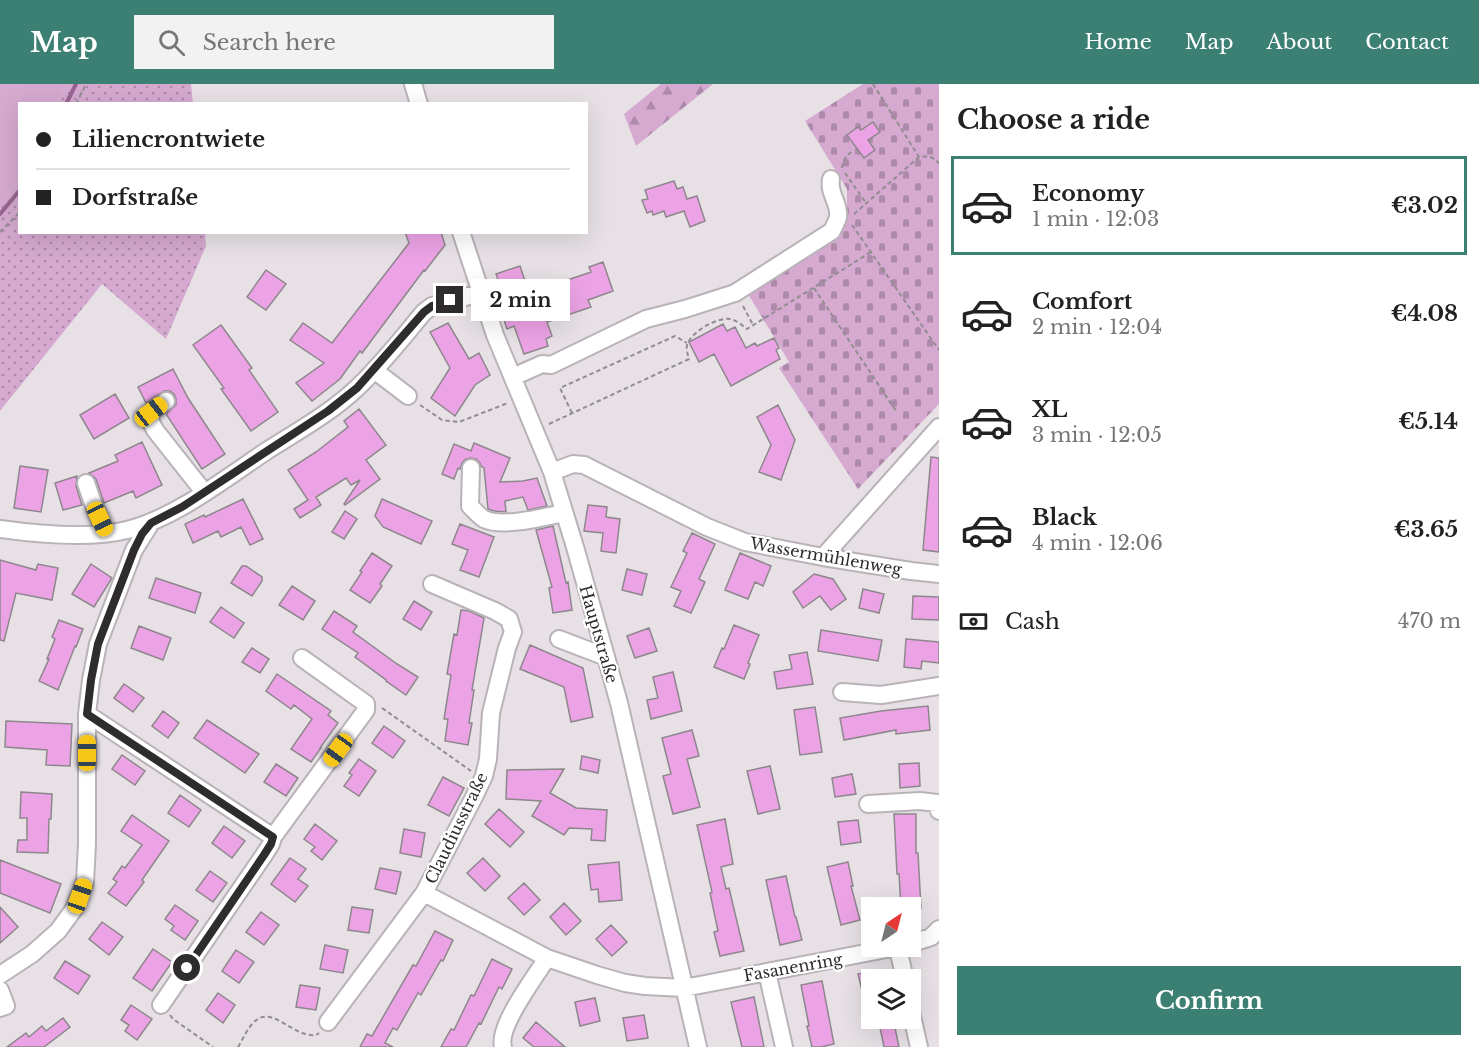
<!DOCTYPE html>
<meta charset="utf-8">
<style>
body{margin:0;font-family:"Libre Baskerville",serif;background:#f2f2f2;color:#222;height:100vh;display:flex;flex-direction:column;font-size:22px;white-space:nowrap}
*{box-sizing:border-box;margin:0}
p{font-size:20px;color:#767676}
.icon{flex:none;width:33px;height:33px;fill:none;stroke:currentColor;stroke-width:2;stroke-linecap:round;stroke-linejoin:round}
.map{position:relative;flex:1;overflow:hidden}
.drawer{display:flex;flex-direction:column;background:#fff;width:540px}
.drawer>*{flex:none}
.top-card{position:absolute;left:18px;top:18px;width:570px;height:132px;border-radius:0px;box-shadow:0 6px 24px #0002;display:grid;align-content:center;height:132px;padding:0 18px;background:#fff}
.needle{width:39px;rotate:35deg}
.controls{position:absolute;left:861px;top:813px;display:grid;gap:12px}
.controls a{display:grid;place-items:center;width:60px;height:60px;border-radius:0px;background:#fff;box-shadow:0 6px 24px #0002;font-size:30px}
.end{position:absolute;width:27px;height:27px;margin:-14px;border:8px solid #2f2c2e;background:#fff;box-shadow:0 0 0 3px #fff}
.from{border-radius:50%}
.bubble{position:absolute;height:42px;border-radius:0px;background:#fff;box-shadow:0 6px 24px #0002;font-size:20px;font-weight:800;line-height:42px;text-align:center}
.car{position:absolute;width:18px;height:36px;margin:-18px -9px;border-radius:8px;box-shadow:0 0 4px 2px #0007;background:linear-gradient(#f5c518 24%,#345 0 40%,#f5c518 0 76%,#345 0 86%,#f5c518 0)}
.top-card b{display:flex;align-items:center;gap:21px;height:57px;font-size:22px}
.top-card b+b{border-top:2px solid #e0e0e0}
.top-card i{width:15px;height:15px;background:#222}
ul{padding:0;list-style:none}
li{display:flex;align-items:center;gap:18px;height:99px;margin:0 12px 9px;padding:0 6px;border:3px solid transparent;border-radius:0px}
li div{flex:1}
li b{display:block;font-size:22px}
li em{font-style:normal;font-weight:800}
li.selected{border-color:#3c8074}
li>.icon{width:54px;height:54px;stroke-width:1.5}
h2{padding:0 18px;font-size:27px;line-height:72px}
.pay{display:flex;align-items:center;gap:15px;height:66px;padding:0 18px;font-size:22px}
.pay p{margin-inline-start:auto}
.primary-button{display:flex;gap:12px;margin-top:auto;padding:12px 18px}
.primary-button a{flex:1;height:69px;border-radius:0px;background:#3c8074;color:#fff;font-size:24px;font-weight:800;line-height:69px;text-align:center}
header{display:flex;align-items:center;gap:36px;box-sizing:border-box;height:84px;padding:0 30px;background:#3c8074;color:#fff}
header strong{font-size:28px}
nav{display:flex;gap:33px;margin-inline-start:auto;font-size:21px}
.search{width:420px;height:54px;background:#f2f2f2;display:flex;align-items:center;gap:15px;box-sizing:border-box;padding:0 21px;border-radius:0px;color:#767676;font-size:22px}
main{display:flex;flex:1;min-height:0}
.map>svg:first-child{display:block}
.green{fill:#d5a9d0}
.forest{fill:url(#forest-firs)}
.cemetery{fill:url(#cemetery-stones)}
.park{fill:url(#park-dots)}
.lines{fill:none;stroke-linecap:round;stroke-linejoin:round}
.stream{stroke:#976491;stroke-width:4}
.building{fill:#eca3e5;stroke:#8d878c;stroke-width:1.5}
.minor-casing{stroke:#b9b3b9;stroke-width:20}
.path{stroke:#928d91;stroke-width:2;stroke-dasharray:4.5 3;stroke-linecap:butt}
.minor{stroke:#fff;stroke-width:16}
.route{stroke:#2f2c2e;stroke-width:8}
.labels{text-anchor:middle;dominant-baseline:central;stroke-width:4.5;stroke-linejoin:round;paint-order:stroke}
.street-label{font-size:16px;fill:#2f2c2e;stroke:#fff}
</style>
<header>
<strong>Map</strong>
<div class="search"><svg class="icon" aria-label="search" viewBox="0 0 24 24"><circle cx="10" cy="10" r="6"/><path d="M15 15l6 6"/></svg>Search here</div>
<nav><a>Home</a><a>Map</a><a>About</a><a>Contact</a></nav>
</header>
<main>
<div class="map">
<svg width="939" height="963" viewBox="0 0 939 963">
<defs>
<pattern id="forest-firs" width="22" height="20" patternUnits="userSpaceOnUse" patternTransform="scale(1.5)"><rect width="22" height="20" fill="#d5a9d0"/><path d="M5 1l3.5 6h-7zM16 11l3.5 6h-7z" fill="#ad8aa9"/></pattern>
<pattern id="cemetery-stones" width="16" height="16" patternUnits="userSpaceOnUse" patternTransform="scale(1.5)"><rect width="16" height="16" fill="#d5a9d0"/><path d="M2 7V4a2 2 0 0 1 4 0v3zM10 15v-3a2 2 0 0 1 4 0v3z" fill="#ad8aa9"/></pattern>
<pattern id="park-dots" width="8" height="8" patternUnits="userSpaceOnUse" patternTransform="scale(1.5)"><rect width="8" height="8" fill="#d5a9d0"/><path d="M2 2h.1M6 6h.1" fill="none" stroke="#ad8aa9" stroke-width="1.8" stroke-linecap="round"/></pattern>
</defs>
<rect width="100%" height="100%" fill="#e7e1e6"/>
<path class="green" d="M0 0H67L57 19 20 20 19 96 0 120Z"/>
<path class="forest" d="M661 0H713L636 62 624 30Z"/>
<path class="cemetery" d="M863 0H939V320L858 405 779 284 789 278 748 210 841 150 843 128 847 121V105L805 37Z"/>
<path class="park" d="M67 0H191L193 19H57Z
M19 96 20 148 205 149 206 162 166 255 102 200 0 327V120Z"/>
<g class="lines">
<path class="stream" d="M66 20 76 0
M0 130 20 106"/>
</g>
<path class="building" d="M873 38 880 48 868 56 875 66 864 74 847 51 858 43 861 46Z
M674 97 677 105 683 103 687 115 697 112 705 137 690 143 684 127 666 133 664 127 653 131 652 127 647 129 642 116 648 115 645 106Z
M405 148H441L445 161 425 187 424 186 362 269 360 267 340 295 312 317 296 299 324 279 290 256 303 239 332 259 409 159Z
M603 178 613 207 588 216 591 223 547 238 552 252 546 255 548 262 524 270 514 242 507 245 498 218 505 215 496 190 520 182 529 209 591 188 589 183Z
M266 186 286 200 266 226 247 213Z
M448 239 469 275 479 269 490 291 475 301 455 332 431 314 450 284 430 248Z
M723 240 727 247 735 243 746 264 755 259 757 262 774 254 779 264 776 266 780 275 731 302 714 270 699 278 689 258Z
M221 241 252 284 249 286 278 328 251 347 221 305 224 304 193 261Z
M173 285 188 314 225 370 202 385 166 330 176 321V315L174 310 170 307H164L146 319 138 303Z
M115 310 129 334 94 355 80 331Z
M778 321 795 356 781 396 759 388 771 361 757 333Z
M359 325 386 361 366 376 380 395 345 421 344 420 360 396 351 401 346 394 316 413 321 421 300 434 294 425 308 416 288 386 316 368 348 343 344 337Z
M142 358 162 401 136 414 133 407 104 419 96 395 89 389 118 377 115 371Z
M474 359 510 374 500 398 523 397 537 394 547 422 528 426 523 413 505 417 506 428 494 427 488 425 484 384 481 382 480 379 476 375 471 374 466 375 462 379 460 385 458 384 454 395 442 390 454 360 471 367Z
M931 373 939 374V468L923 466Z
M20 382 48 386 41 428 14 424Z
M77 392 76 402 82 421 63 426 55 399Z
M243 415 263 455 250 461 241 443 221 453 218 447 193 459 185 440 204 431 205 433Z
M382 415 432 437 421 460 383 443 375 432Z
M588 421 607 423 606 433 620 435 616 469 601 467 603 449 584 447Z
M345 427 357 435 344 455 332 448Z
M460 440 494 453 479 493 460 486 468 466 452 460Z
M553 442 566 499 568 498 572 526 553 529 549 504 552 503 536 446Z
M692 449 715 460 699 495 705 498 691 529 674 522 681 507 671 503 687 469 683 467Z
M372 469 392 482 380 500 382 502 370 519 350 506 362 488 360 487Z
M740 469 771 482 763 502 755 498 748 515 725 506Z
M0 476 36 486 38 480 58 484 52 516 16 509 4 557 0 556Z
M91 480 112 494 94 523 72 510Z
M242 482H246L262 493V497L252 512 231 499Z
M627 485 647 490 642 511 622 506Z
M814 490 833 495 846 515 831 526 820 512 803 524 793 508Z
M156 494 201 509 195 529 149 514Z
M292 502 315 517 303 536 279 521Z
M863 505 884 510 879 529 859 524Z
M913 512 939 513V536L912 535Z
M414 517 432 528 421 546 403 535Z
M221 523 244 539 234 554 210 538Z
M461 526 469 527 484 534 472 606H474L469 639H472L468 661 445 657 448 635H444L451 591 447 590 454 550 457 551Z
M334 527 357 542 353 548 397 580 418 593 406 611 386 597V596L355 573 358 569 322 545Z
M59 536 83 545 76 563 75 562 58 606 39 597 49 575H47L55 555 52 553Z
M734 541 759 551 748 579 750 580 744 595 714 583 722 564 724 565Z
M139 542 171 554 163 576 131 564Z
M649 544 657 567 635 574 627 552Z
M821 546 882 556 878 577 818 567Z
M906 555 939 558V579L922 577 921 585 904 583Z
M530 561 583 584 593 633 571 638 564 603 520 585Z
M252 564 269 575 260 589 242 578Z
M807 568 813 600 777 605 774 588 792 585 789 571Z
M673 588 682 627 651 635 647 616 658 614 653 593Z
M277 590 331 627 328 631 338 639 320 664H321L311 678 291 665 312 635 294 621 291 625 266 607Z
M124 600 144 614 133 628 114 614Z
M928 622 930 646 896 650V646L844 656 840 634 881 627Z
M815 623 822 668 800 671 794 626Z
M163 627 179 639 168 654 152 642Z
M207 636 259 670 245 689 194 654Z
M6 637 72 640 70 682 46 681 47 666 5 663Z
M384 642 405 657 393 674 372 659Z
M692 646 699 672 687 675 700 723 673 730 663 692 671 690 662 654Z
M122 671 145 687 135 701 112 685Z
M582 672 600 676 598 689 580 685Z
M359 675 376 687 359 712 344 702 352 691 349 689Z
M919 679 920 702 900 704 899 680Z
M276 680 298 694 286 712 264 698Z
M770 682 780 725 758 730 747 687Z
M564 685 550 709 576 724 607 726 605 757 591 756 592 745 569 744 564 751 532 732 541 717 506 715 507 686Z
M852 690 856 710 835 713 832 694Z
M443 693 464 704 449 732 428 721Z
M21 708 52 710 51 735H49L48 769 17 768 18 756H27V734H20Z
M180 711 201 726 189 743 168 729Z
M499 725 524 748 510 763 485 740Z
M894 730H916V769H918L921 824H901L899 790H897Z
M132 731 169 757 142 796 144 798 126 822 108 809 117 798 113 795 122 782 125 784 142 761 121 747Z
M725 735 733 780 721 783 726 805 729 804 744 867 720 872 714 848 718 847 710 809 712 808 697 741Z
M858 736 861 758 841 761 838 738Z
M315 740 337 757 322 776 311 767 315 763 304 755Z
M224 742 245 757 232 774 212 759Z
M404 745 425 749 421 773 400 769Z
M290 774 306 785 298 795 308 802 295 818 271 800Z
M483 774 500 792 485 807 467 789Z
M0 776 61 800 50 829 0 809Z
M619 778 622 816 599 818 598 805 591 806 588 781Z
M848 778 853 802H851L860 836 841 841 827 783Z
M380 784 401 788 396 810 375 805Z
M210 787 227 799 213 818 196 806Z
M786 792 795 833H796L802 856 780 861 766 796Z
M524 799 540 816 524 831 508 814Z
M564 819 581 837 566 851 550 833Z
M175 821 198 837 185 856 171 846 174 842 165 835Z
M0 823 18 843 0 859Z
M352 823 373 826 369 849 348 846Z
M261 828 279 841 264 861 246 848Z
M102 838 123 853 109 871 89 855Z
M611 841 627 858 612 872 596 855Z
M435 847 453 856 443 877 441 876 421 911 418 909 397 946 393 944 385 959 393 963H360L367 950 372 952 413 881 416 882Z
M325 861 348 866 343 889 320 885Z
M153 865 172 878 152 907 133 894Z
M236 866 254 878 239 899 222 887Z
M492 875 512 885 502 905 499 903 481 940 479 939 466 963H441L451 945 454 946 471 911 474 912Z
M65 877 90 892 78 910 54 894Z
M872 887V927L867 928 858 890Z
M822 897 834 960 821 963H812L807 942H809L801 901Z
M300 901 320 904 316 926 296 923Z
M218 909 235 921 223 939 206 926Z
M754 913 764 963H742L731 918Z
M595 914 600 937 580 942 575 918Z
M131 921 152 935 137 956 125 947 129 941 121 936Z
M644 931 648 954 627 957 623 934Z
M63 934 70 943 44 963H7L26 949 29 953 42 942 46 947Z
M878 934H893L899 963H884Z
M536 938 565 963H534L523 954Z"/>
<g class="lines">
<g class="minor-casing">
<path id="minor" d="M413 0 419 20
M461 148 495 251 552 388 575 463 619 619 698 963
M374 286 408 312
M513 293 542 280 551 281 646 235 685 225 735 209 832 147C834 142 837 138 838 133 840 120 828 109 831 95
M166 317 151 328 150 336 155 346 204 408
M471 384 470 422C475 427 479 432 484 435 502 444 544 433 564 429
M552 388 573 380 584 381 707 443 745 458 823 473 911 487 939 490
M86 399 94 422 106 449
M0 445C36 450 91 455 127 446 175 434 223 396 265 368 296 348 331 329 358 303 382 280 403 253 424 228L432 222 480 209
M823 473 939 343
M559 555 606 573
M842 608 881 611 939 602
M87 630 273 753
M868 720 920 717 937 719 939 727
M424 809 547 874 597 891 625 899 645 902 684 904 902 862
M910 860 931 853 939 845
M898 864 905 896
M767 888 784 963
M0 891 32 870 58 847 74 825 85 798 87 760V630L91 596 98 560 134 466 151 439
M0 906 6 922 0 924
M161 921 264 771 271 760 273 753 366 626V620L362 617 302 574
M910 923 919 963
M328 938 424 809 473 715 484 692 488 675 491 629 507 564 513 548 509 535 495 527 432 500
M503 963C497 943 535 893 547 874"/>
</g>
<path class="path" d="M873 0 919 73
M76 20 86 0
M842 84C843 77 845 73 851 68
M845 89 866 119
M854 130 919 73C927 72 934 72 939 80
M852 141 939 266
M0 148 20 128
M814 204 896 327
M743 222 753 241
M420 321 442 336 459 338 508 319
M572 329 560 304 675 252 687 259
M549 340 689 275C688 271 686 266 687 261 691 248 717 233 730 235 736 236 742 241 747 245L871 168
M382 624 471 687
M170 931 173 935 213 963
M238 963C243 955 247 945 254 938 272 920 293 954 316 951L319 949"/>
<use href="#minor" class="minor"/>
</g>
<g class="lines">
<path class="route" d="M187 884 264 771 271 760 273 753 87 630 91 596 98 560 134 466 142 450 151 439 182 423 328 327 357 304 424 228 432 222 450 216"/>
</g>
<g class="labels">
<g class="street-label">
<text transform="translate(826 472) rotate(10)">Wassermühlenweg</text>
<text transform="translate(599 550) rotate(74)">Hauptstraße</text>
<text transform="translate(456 744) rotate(-64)">Claudiusstraße</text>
<text transform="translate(793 883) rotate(-10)">Fasanenring</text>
</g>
</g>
</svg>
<div class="controls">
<a><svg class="needle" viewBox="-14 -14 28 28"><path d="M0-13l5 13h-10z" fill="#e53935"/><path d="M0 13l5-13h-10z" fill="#767676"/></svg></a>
<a><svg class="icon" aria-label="layers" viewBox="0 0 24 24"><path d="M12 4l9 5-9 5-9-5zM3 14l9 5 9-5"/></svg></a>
</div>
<i class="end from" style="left:187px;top:884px"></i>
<i class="end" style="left:450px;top:216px"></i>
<div class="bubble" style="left:471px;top:195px;width:99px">2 min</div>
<i class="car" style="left:151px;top:328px;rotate:52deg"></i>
<i class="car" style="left:100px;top:435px;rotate:155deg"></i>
<i class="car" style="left:338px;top:666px;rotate:216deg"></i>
<i class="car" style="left:87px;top:669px;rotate:0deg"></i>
<i class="car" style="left:80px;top:812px;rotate:19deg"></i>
<div class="top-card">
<b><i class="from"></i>Liliencrontwiete</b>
<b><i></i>Dorfstraße</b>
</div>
</div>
<section class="drawer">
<h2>Choose a ride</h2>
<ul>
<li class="selected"><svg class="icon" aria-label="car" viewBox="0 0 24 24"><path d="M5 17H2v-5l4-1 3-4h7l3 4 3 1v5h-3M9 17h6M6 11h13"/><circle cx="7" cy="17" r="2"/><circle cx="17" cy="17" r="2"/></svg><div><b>Economy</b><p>1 min · 12:03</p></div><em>€3.02</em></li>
<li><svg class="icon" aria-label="car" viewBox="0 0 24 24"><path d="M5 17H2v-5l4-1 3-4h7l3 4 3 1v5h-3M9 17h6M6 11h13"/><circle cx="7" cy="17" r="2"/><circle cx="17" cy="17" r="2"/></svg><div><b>Comfort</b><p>2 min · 12:04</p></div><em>€4.08</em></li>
<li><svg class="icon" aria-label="car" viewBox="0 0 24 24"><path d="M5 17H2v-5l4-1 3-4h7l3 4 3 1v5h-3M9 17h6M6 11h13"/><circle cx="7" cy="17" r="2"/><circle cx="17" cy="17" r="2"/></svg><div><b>XL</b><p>3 min · 12:05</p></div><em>€5.14</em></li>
<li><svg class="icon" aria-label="car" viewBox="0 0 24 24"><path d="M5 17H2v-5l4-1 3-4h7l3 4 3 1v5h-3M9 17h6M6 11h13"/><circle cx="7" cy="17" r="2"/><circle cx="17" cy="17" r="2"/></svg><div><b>Black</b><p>4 min · 12:06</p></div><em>€3.65</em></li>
</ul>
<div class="pay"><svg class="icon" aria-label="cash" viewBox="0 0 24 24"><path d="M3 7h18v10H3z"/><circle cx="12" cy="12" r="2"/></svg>Cash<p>470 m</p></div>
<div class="primary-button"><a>Confirm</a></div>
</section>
</main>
